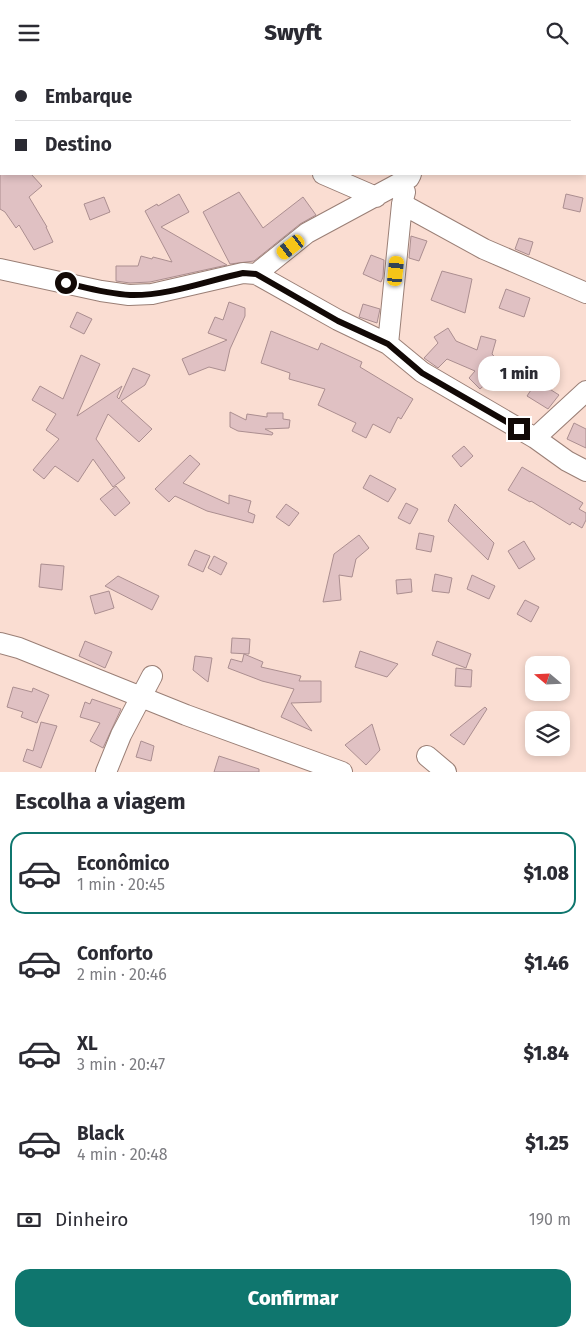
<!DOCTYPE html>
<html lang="pt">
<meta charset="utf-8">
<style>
body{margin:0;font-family:"Fira Sans",sans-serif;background:#f2f2f3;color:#2b2b33;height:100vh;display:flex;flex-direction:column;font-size:19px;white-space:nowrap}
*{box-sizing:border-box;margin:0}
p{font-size:16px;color:#7c7c81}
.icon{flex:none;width:28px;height:28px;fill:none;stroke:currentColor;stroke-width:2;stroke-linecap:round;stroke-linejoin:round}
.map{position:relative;height:707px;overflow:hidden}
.sheet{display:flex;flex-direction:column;background:#fff;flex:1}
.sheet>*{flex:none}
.top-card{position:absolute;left:0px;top:0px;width:586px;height:110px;box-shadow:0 2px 8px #0003;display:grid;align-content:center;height:110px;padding:0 15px;background:#fff}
.needle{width:32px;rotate:289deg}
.controls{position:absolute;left:525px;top:591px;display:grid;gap:10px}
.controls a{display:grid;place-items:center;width:45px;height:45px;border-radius:10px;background:#fff;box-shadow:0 2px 8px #0003;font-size:25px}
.end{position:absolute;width:22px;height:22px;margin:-11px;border:6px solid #120906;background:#fff;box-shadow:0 0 0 2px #fff}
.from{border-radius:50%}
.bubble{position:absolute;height:35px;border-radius:15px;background:#fff;box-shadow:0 2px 8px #0003;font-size:16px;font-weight:800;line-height:35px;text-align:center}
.car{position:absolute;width:15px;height:30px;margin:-15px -8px;border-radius:6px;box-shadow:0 0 4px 1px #0007;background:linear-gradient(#f5c518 24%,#345 0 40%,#f5c518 0 76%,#345 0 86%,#f5c518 0)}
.top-card b{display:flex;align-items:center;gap:18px;height:48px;font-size:19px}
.top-card b+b{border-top:1px solid #e1e1e2}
.top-card i{width:12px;height:12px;background:#2b2b33}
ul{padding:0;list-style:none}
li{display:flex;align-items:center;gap:15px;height:82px;margin:0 10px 8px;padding:0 5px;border:2px solid transparent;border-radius:15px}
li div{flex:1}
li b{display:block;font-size:19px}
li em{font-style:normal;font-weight:800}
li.selected{border-color:#0f766e}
li>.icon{width:45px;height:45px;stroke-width:1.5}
h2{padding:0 15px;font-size:22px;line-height:60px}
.pay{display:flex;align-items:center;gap:12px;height:55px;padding:0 15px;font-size:19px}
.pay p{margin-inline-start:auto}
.primary-button{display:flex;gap:10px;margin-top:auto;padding:10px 15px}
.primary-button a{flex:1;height:58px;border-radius:15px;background:#0f766e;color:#fff;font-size:20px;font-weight:800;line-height:58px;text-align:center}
header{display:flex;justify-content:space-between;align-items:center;height:65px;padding:0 15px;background:#fff;font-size:22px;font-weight:800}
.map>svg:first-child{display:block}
.building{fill:#e0c1c3;stroke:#ab8e90}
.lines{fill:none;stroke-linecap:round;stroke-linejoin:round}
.minor-casing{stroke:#9a7f76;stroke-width:22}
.minor{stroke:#fff;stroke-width:20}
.route{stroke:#120906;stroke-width:6}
</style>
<header><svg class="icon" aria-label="menu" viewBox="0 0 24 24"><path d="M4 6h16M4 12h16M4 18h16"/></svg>Swyft<svg class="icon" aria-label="search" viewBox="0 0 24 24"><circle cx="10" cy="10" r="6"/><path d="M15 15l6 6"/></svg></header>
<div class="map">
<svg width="586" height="707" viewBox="0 0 586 707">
<rect width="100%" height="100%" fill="#faddd2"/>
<path class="building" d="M0 109H31L42 121 29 132 47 162H46L53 177 34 185 19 160 16 163 5 147 0 144Z
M239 127 263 163 303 132 316 150 300 159 254 196 230 199 203 147Z
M179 129 189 147 161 162 227 200 150 217 130 218 116 216V201H138L141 191 152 194 153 192 172 197 145 146 157 139 158 141Z
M566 129 583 133 580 147 563 143Z
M104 132 110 147 90 155 84 139Z
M411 171 427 176 419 196 409 193Z
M519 173 533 177 529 190 515 184Z
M371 190 384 195 383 212 381 217 363 209Z
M442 206 472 214 465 248 431 235Z
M506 224 530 233 524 252 499 243Z
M229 237 245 243V251L230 284 225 306 209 302 189 310 182 294 227 275 208 268 215 252 223 255Z
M363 239 380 244 377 258 359 252Z
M77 247 92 254 84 269 70 262Z
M448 263 456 276 477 285 481 271 496 275 492 289 504 302 480 324 469 313 475 306 447 294 438 303 424 293 438 278 434 272Z
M271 266 318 285 321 278 362 297 360 302 413 334 401 354 398 352 390 368 373 359 366 373 352 366 356 358 318 340 325 324 289 314 290 308 261 298Z
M81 290 100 299 77 351 122 321 117 332 119 334 133 303 150 310 145 320 121 336 152 364 139 377 108 349 96 374 125 413 113 422 93 394 78 417 55 401 44 414 33 405 59 374 46 365 56 349 32 335 40 321 63 334Z
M537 316 559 330 548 344 527 331Z
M230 347 246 355 247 349 267 352V348H283V354L290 355 289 363 265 364 273 368 272 370 238 366 230 362Z
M574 358 586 364V383L567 374Z
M464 381 473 391 461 402 452 391Z
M190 390 200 399 183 418 229 439V430L251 436 248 447 255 450 253 458 207 446 175 431 169 437 155 424Z
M522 402 583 438 579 444 586 448V455L582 463 572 457 570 460 531 436 530 437 508 425Z
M370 410 396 424 388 437 363 423Z
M116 421 130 438 115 451 100 434Z
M406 438 418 444 410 459 398 453Z
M286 439 299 448 289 461 276 452Z
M455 439 494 478 488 495 448 456Z
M419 468 434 471 431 487 416 484Z
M359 470 369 483 356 494 352 512 339 510 341 535 323 537 334 489Z
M524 476 535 494 519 504 508 486Z
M195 485 210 491 203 507 188 500Z
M214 491 227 498 221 510 208 503Z
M41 499 64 501 62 525 39 522Z
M435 509 452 513 449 528 432 526Z
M472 510 495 521 489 534 467 524Z
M118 511 159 531 152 545 105 521Z
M411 514 412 527 397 529 396 515Z
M109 526 114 543 95 549 90 531Z
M525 535 539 542 531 557 517 549Z
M232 573 250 574 249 589 231 588Z
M85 576 112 587 105 603 79 591Z
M437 576 471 589 466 603 432 590Z
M360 586 398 599 387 612 355 602Z
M244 589 263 597 261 602 301 611 299 616H321V637L291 638 312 666 281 652 294 624 262 616 228 603 231 594 242 597Z
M195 591 212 593 208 617 193 605Z
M456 603 472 605 471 622 455 621Z
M13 622 32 627 33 623 49 630 37 658 21 652 23 647 7 642Z
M92 634 121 644 103 683 90 676 100 658 80 652 85 637 90 639Z
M485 642 487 644 464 680 450 670Z
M41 657 57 661 41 703 23 696 27 684 33 686Z
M372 659 380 685 366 700 345 680Z
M141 676 154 681 151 696 136 692Z
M219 691 259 704V707H214Z"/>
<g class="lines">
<g class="minor-casing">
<path id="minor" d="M456 0 458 1
M585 66 586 67
M323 109 376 132
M402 139 484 184 586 228
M0 204 101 226 129 230 152 229 243 208 256 209 338 255 388 279 422 307 535 373 567 396 586 406
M256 209 307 168 409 113 411 109
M388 279 402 139 405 127
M535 373 586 326
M0 578 19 583 186 650 342 707
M427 691 446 707
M106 707 121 670 152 611"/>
</g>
<use href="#minor" class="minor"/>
</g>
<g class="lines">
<path class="route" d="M66 218C87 223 108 229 130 230 168 231 206 216 243 208L256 209 338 256 388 279 422 308 519 364"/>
</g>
</svg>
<div class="controls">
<a><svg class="needle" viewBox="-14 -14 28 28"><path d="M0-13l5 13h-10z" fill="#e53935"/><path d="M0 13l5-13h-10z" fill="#7c7c81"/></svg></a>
<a><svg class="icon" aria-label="layers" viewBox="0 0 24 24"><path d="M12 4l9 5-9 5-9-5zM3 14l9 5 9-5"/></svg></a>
</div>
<i class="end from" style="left:66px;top:218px"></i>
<i class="end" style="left:519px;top:364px"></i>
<div class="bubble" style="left:478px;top:291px;width:82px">1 min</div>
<i class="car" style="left:291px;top:182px;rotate:233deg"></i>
<i class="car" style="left:396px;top:206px;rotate:6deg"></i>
<div class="top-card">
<b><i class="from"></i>Embarque</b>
<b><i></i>Destino</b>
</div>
</div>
<section class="sheet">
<h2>Escolha a viagem</h2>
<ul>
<li class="selected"><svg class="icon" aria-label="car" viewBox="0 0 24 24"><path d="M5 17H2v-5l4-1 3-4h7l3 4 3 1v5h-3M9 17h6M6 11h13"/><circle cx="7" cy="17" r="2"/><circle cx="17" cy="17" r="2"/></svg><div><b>Econômico</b><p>1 min · 20:45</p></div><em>$1.08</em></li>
<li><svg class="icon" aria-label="car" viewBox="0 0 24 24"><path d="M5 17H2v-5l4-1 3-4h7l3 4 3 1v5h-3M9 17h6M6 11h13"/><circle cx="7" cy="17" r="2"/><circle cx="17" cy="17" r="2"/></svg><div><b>Conforto</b><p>2 min · 20:46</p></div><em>$1.46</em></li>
<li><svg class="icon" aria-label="car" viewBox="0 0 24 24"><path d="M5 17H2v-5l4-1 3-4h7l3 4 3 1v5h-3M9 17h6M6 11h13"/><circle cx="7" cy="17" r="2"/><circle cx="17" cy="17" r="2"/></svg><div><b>XL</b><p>3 min · 20:47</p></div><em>$1.84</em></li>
<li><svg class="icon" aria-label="car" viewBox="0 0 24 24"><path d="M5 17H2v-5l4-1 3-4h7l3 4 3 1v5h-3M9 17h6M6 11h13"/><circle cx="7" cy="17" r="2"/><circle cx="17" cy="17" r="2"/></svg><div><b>Black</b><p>4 min · 20:48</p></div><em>$1.25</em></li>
</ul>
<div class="pay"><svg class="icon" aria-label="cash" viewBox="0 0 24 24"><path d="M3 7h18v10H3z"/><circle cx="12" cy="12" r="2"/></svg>Dinheiro<p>190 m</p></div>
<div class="primary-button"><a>Confirmar</a></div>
</section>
